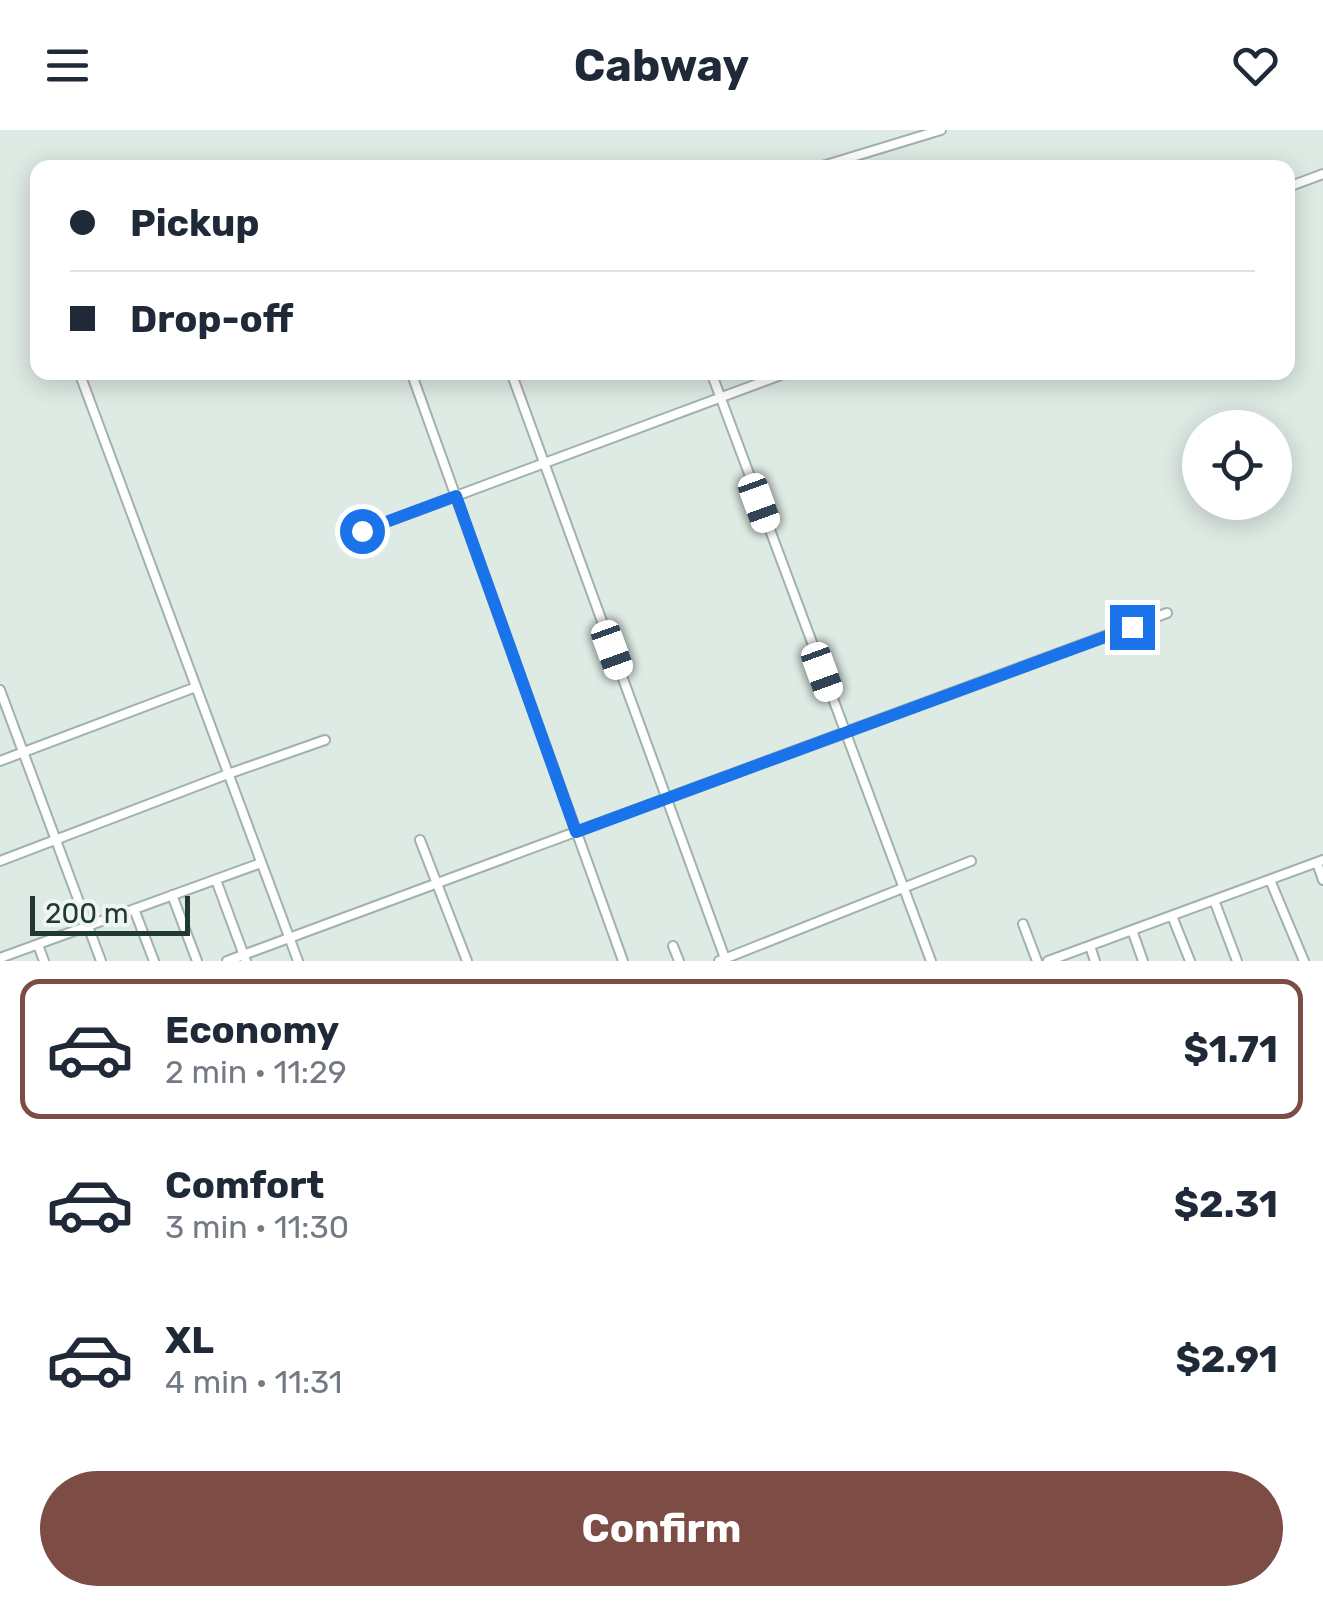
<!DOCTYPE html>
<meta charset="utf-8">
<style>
body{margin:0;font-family:Rubik,sans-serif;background:#f2f2f3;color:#1f2937;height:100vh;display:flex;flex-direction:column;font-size:38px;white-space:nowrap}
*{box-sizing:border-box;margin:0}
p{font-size:32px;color:#747a83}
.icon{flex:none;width:55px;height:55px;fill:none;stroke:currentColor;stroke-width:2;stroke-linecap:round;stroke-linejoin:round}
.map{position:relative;height:831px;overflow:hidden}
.drawer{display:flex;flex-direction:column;background:#fff;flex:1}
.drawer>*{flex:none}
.top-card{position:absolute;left:30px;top:30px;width:1265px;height:220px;border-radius:20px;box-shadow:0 5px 25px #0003;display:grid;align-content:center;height:220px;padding:0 40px;background:#fff}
.buttons{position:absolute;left:1182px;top:280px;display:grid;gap:20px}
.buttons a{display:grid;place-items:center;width:110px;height:110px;border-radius:50%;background:#fff;box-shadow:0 5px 25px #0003;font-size:50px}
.scale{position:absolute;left:30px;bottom:25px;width:160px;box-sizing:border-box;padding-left:10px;border:5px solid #203931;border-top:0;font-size:28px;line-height:35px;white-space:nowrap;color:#203931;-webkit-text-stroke:8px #eef6f2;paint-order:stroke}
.end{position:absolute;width:45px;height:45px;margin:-22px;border:12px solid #1a73e8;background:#fff;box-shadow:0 0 0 5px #fff}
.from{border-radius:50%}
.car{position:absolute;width:30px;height:60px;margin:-30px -15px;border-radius:12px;box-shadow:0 0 8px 2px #0007;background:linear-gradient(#fff 24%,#345 0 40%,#fff 0 76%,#345 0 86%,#fff 0)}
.top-card b{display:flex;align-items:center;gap:35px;height:95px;font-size:38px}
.top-card b+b{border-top:2px solid #e0e1e3}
.top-card i{width:25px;height:25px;background:#1f2937}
ul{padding:18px 0 0;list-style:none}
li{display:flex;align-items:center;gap:30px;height:140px;margin:0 20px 15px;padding:0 20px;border:5px solid transparent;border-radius:20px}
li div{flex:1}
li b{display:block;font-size:38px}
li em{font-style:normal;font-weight:700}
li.selected{border-color:#7d4c44}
li>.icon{width:90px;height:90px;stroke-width:1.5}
.primary-button{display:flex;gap:20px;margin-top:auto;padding:20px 40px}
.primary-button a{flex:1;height:115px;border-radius:60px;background:#7d4c44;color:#fff;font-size:40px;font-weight:700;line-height:115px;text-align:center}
header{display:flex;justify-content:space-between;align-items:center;height:130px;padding:0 40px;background:#fff;font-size:45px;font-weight:700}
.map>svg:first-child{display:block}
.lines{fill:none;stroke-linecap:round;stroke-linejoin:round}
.minor-casing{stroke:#a1b1ab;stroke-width:12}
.minor{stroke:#fff;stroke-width:8}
.route{stroke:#1a73e8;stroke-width:12}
</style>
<header><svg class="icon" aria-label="menu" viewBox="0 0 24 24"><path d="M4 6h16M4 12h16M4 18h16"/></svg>Cabway<svg class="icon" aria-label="heart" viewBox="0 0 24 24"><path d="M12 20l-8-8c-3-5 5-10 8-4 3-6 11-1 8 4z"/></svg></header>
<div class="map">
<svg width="1323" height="831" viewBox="0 0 1323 831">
<rect width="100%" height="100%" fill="#deeae4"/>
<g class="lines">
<g class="minor-casing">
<path id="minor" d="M816 38 941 0
M1288 57 1323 44
M37 130 38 132
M79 242 298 831
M411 242 623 831
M511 242 726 831
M711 242 931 831
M362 401 789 242
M0 560 101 831
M0 631 196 557
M420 710 467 831
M0 731 228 644 325 610
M1317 733 1323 750
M216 750 246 831
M1270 750 1304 831
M172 765 197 831
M1214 770 1237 831
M134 779 154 831
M1172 786 1190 831
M1023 794 1037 831
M1132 800 1143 831
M38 815 44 831
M673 816 679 831
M1090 816 1095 831
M0 828 261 733
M227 831 1167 483
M719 831 971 731
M1048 831 1323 730"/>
</g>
<use href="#minor" class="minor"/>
</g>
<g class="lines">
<path class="route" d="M362 401 456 366 576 702 1132 497"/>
</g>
</svg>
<div class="buttons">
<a><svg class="icon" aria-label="locate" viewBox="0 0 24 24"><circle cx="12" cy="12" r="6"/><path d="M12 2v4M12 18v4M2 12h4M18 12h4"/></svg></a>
</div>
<div class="scale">200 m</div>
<i class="end from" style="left:362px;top:401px"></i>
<i class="end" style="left:1132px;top:497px"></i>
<i class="car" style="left:759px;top:373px;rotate:160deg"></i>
<i class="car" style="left:612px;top:520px;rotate:160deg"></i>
<i class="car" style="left:822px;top:542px;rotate:160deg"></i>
<div class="top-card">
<b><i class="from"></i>Pickup</b>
<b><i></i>Drop-off</b>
</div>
</div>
<section class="drawer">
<ul>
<li class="selected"><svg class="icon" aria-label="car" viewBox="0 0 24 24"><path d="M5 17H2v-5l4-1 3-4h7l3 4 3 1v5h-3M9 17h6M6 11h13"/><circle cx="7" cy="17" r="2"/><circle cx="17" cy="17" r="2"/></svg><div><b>Economy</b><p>2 min · 11:29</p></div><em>$1.71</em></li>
<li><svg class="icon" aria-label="car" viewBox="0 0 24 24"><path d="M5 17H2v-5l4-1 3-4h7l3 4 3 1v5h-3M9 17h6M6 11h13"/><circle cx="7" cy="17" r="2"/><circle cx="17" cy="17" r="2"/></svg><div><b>Comfort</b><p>3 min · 11:30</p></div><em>$2.31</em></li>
<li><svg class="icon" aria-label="car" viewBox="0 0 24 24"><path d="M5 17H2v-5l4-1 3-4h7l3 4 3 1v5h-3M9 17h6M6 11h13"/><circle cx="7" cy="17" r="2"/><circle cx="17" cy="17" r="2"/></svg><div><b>XL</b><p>4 min · 11:31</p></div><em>$2.91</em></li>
</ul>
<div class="primary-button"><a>Confirm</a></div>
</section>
